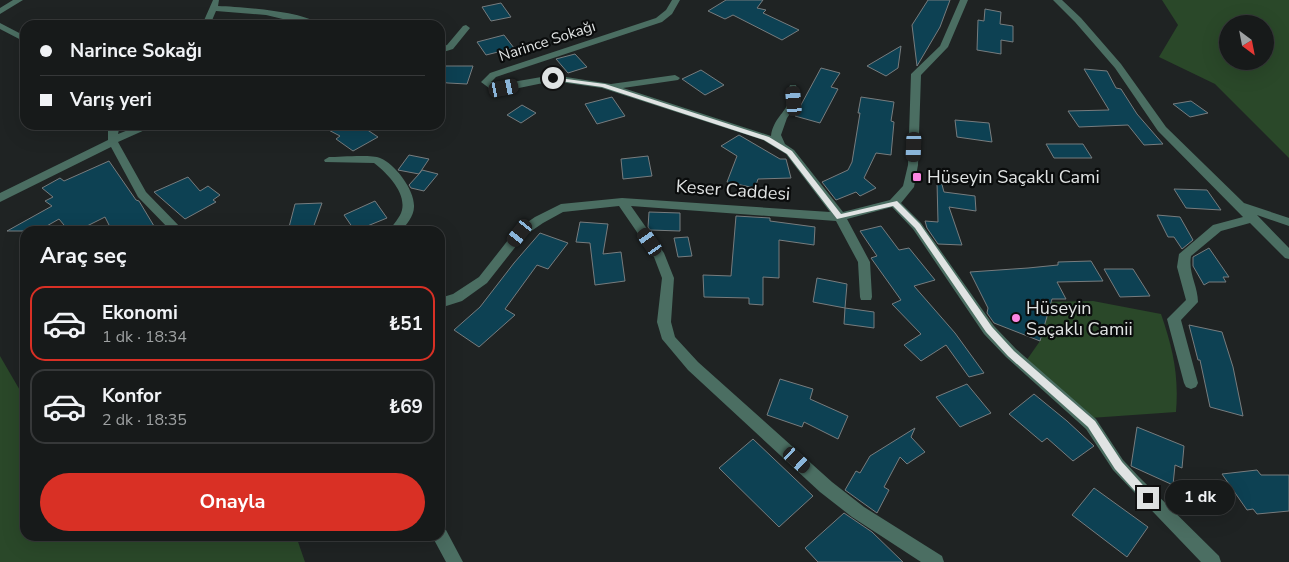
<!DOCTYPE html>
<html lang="tr">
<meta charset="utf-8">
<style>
body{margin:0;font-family:"Nunito Sans",sans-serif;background:#242727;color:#f1f3f6;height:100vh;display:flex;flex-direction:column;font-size:19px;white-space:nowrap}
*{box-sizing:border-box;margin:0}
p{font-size:16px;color:#9ea1a2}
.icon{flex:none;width:28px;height:28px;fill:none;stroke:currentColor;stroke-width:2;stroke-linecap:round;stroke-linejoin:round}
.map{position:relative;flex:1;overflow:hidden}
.side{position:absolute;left:20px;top:226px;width:425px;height:315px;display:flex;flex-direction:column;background:#171a1a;border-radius:15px;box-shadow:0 5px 20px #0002,0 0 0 1px #363839}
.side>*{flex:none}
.hud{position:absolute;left:20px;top:20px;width:425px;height:110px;border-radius:15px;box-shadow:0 5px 20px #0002,0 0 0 1px #363839;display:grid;align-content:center;height:110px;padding:0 20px;background:#171a1a}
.needle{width:32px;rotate:148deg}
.controls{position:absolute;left:1219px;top:15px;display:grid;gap:10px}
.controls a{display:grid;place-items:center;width:55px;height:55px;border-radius:50%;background:#171a1a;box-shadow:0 5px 20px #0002,0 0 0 1px #363839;font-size:25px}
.end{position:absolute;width:22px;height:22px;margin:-11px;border:6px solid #e0e3e3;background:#111;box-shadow:0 0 0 2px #111}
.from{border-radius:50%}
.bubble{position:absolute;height:35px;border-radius:18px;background:#171a1a;box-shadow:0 5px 20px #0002,0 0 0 1px #363839;font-size:16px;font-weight:700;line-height:35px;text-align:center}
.car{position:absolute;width:15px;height:30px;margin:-15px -8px;border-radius:6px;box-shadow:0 0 4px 1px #0007;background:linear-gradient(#222 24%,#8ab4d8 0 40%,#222 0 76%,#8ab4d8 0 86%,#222 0)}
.hud b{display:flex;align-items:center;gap:18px;height:48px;font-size:19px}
.hud b+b{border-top:1px solid #363839}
.hud i{width:12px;height:12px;background:#f1f3f6}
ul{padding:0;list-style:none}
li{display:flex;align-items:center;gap:15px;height:75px;margin:0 10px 8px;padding:0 10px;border:2px solid #363839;border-radius:15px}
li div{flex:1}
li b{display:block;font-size:19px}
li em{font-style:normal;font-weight:700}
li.on{border-color:#d93025}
li>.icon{width:45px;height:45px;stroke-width:1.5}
h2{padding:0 20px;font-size:22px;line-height:60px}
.action{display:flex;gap:10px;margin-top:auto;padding:10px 20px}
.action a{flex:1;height:58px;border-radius:30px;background:#d93025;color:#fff;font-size:20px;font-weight:700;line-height:58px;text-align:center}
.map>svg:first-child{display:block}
.green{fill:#2a4829;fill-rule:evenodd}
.building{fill:#0d4153;stroke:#777c7e}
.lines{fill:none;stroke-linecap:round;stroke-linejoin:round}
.minor{fill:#4b6e62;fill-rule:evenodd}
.route{fill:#e0e3e3}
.poi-dot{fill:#fc86e3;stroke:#0a0c0c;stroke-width:2}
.labels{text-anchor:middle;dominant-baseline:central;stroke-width:4.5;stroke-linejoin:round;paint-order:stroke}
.far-street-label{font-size:15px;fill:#e0e3e3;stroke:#0a0c0c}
.poi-label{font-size:18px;fill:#e0e3e3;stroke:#0a0c0c;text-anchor:start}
.street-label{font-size:18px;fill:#e0e3e3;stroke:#0a0c0c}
</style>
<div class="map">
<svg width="1289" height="562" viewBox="0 0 1289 562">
<rect width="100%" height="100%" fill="#1f2323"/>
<path class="green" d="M1162 0H1289V158L1215 84 1159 57 1178 25ZM1228 24H1265V61H1228Z
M1093 301 1161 314C1173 349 1179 375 1176 412L1090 418 1026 361 1040 341 1037 302Z
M0 356 25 399V536H296L305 562H0Z"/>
<path class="building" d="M726 0H763L757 8 766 10 763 13 799 30 782 40 733 15 725 19 708 11Z
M928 0H950L940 27 917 66 912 25Z
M501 3 511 17 491 21 482 7Z
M985 9 1001 12 1000 24 1013 26V42L1001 40V54L977 50 978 20 984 21Z
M504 35 514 48 486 55 477 42Z
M901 46 898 68 886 76 867 66Z
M575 54 587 67 568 73 556 59Z
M440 66H473L467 84 448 83 440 82Z
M821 68 840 73 831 87 838 89 820 123 795 116Z
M1084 69 1107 71 1116 88 1121 89 1137 114 1163 144 1144 145 1128 125 1079 127 1068 111 1109 110Z
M701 70 724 85 705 95 682 79Z
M612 97 625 116 597 124 585 104Z
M861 97 894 102 891 121 894 122 891 155 876 153 864 178 876 188 860 196 856 192 836 200 822 182 848 170 852 162 860 113H858Z
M1191 101 1208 113 1190 117 1173 104Z
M522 105 536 113 521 123 507 115Z
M955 120 989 123 992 142 957 137Z
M319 125H351L356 128 360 125 378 137 353 151 336 139 340 136Z
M739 135 780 159H786L791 178 758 179 755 188 727 182 737 156 721 146Z
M1046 144H1083L1092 158H1054Z
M409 155 429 159 419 174 422 170 438 174 424 191 411 188 409 185 419 174 398 170Z
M648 156 652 176 623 179 621 159Z
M109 161 136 200 139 201 157 231H112L105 217 77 231H69L59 219 38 231H7L52 206 45 201 53 197 42 188 60 178 64 181Z
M188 177 200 191 208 186 220 195 213 200 216 202 185 219 154 192Z
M941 181 944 192 975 196 976 211 949 207 962 245 938 244 927 228 925 221 938 222 937 182Z
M1174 189 1207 190 1221 210 1186 208Z
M375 201 387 218 355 231 344 215Z
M322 203 312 231H288L295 204Z
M649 212 680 213V231L650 230 648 227Z
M1157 215 1180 217 1193 240 1182 249 1174 237H1168Z
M736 216 770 218V221L815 227 814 245 779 240V278L763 277V305L749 304V298L704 297 703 275 731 276Z
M580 222 608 224 603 254 621 252 625 281 595 285 590 243 576 242Z
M881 226 899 250 909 248 935 280 914 286 955 333 984 373 969 377 946 345 921 361 904 345 921 334 892 304 901 300 871 258 877 256 860 231Z
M540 233 568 243 548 269 537 265 505 309 515 315 479 347 454 330 480 307 514 263Z
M688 237 692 256 678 257 674 238Z
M1209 248 1229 277H1223L1226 282H1209L1204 285 1193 266V257Z
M1091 261 1103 281 1057 282 1066 299H1052L1040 341 994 323 987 313 988 308 970 272 1028 268 1058 265V262Z
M1104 269H1133L1150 296 1120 297Z
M817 278 847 284 845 308 813 302Z
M845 308 874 312V328L844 324Z
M1189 325 1222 332 1233 367 1243 416 1210 407 1200 360H1198Z
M780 379 813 389 810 399 848 416 838 439 804 422 802 427 767 415Z
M967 384 991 413 960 427 936 397Z
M1034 394 1067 421 1094 446 1073 461 1047 438 1042 442 1009 414Z
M1137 427 1184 446 1182 468 1175 465 1173 485 1131 466Z
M915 428 911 437 925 452 907 464 900 457 884 487 889 490 877 513 845 490 856 471 860 473 870 456Z
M753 439 813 496 779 527 719 468Z
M1257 470 1261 475H1289V511L1257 514 1253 509 1247 510 1222 474Z
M1094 488 1148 527 1127 557 1072 515Z
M844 513 872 532 903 562H818L805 548Z"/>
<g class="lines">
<path class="minor" d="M13 0H23L0 14V8Z
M213 0H219L218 6C242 7 304 11 321 25H308L266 15 216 11 210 25H202Z
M672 0H680L672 14 662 22 496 77 491 82 495 85 553 75 611 84 675 75 680 78 678 80 623 88 771 136C773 119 786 112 789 101 790 95 788 90 790 85H796L799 101 787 118 781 135 785 144 794 150 843 212 890 200 903 186 908 165 911 74 940 46 960 0H968L948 47 921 75 918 165 914 187 901 203 921 223 994 326 1016 349 1096 419 1123 460 1139 477 1219 556 1221 562H1201L1113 470 1086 429 1006 357 984 334 913 229 892 207 847 219 870 262 872 297 871 300H861L860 297 858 262 836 221 631 206 664 253 674 278 671 322 675 337 698 362 832 482 864 507 942 556 944 562H921L852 517 820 492 688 370 662 339 657 322 662 278 654 257 619 206 563 212 543 223 524 236 487 283 462 301 440 308V298L453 294 479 277 516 230 535 217 561 204 622 198 830 212 786 154 763 140 602 88 553 81 504 91H493L481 82 490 73 656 18 666 10Z
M1053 0H1062L1081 18 1121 64 1166 127 1244 203 1289 218V226L1257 215 1289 248V259L1285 258 1250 223 1221 231 1191 256C1188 273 1198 286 1198 302L1181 320 1198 383 1196 387 1191 389 1186 387 1184 383 1167 319 1186 300 1177 267 1179 254 1213 225 1243 217 1158 131 1115 68 1075 22Z
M0 23 25 36V42L0 29Z
M466 25 470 28 453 49 440 53V47L447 45 463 26Z
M110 125H120L118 134 141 125H156L118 142 146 192 184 231H171L138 197 111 147 0 202V193L108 140V128Z
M329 157C339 157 372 154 380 158 395 164 415 190 414 207 414 216 406 225 401 231H389C393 224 400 218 402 210 406 192 387 173 374 163L325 162 324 160Z
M440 528 446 530 463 562H446L432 536H440Z"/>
</g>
<path class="route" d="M551 77 605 84 769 137 792 151 841 214 897 201 920 224 992 327 1014 351 1095 421 1122 462 1151 494 1153 498 1151 501H1144L1115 469 1088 427 1008 356 986 332 915 228 893 206 837 219 787 154 764 140 602 87 553 80Z"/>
<g class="poi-dot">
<rect x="912" y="172" width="10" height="10" rx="2.5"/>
<circle cx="1016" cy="318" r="5"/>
</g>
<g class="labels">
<g class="far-street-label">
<text transform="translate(547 41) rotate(-18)">Narince Sokağı</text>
</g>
<g class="poi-label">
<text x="927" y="177">Hüseyin Saçaklı Cami</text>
<text x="1026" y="308">Hüseyin<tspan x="1026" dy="21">Saçaklı Camii</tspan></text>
</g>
<g class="street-label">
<text transform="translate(733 190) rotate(4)">Keser Caddesi</text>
</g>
</g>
</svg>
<div class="controls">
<a><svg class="needle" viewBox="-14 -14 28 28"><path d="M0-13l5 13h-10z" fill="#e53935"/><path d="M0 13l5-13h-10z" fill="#9ea1a2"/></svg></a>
</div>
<i class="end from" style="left:553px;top:78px"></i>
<i class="end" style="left:1148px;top:498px"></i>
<div class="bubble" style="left:1165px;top:480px;width:70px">1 dk</div>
<i class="car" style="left:504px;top:88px;rotate:79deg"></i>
<i class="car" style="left:794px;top:101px;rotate:355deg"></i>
<i class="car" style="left:914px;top:147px;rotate:182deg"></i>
<i class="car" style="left:520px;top:233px;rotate:218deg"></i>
<i class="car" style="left:650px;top:242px;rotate:325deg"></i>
<i class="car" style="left:797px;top:460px;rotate:132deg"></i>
<div class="hud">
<b><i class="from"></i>Narince Sokağı</b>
<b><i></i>Varış yeri</b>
</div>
<section class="side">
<h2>Araç seç</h2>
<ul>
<li class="on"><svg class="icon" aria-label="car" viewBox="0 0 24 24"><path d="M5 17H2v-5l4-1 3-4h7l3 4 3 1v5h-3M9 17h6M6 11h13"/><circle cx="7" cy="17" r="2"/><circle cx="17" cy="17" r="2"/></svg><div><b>Ekonomi</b><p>1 dk · 18:34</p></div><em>₺51</em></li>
<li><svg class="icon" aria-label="car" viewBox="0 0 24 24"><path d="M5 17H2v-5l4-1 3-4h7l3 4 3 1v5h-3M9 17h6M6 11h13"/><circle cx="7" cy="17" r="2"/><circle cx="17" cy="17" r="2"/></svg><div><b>Konfor</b><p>2 dk · 18:35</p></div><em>₺69</em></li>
</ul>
<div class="action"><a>Onayla</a></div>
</section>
</div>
